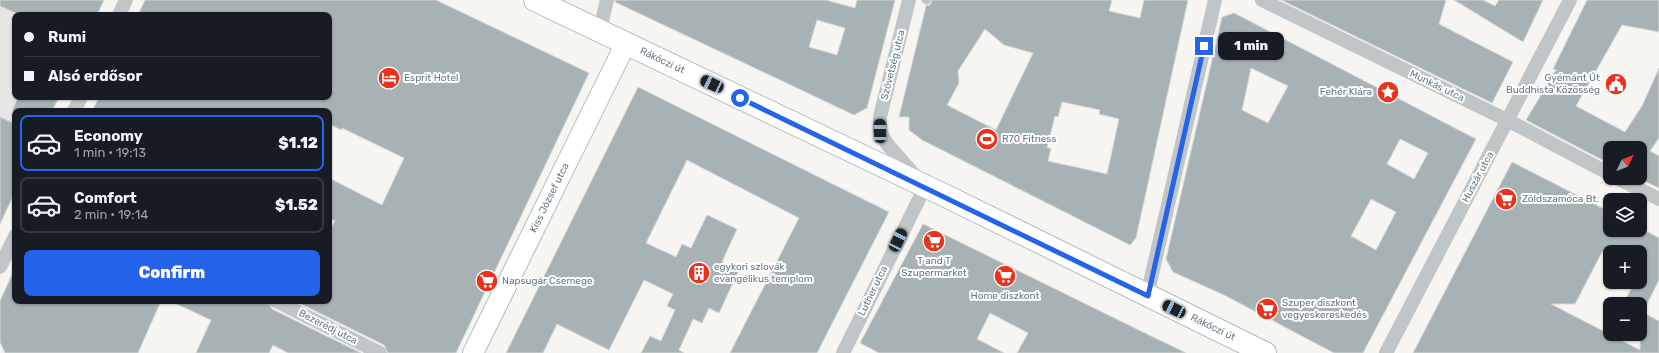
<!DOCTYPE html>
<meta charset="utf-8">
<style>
body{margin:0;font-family:Rubik,sans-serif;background:#242831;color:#f1f3f6;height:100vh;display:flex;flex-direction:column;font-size:15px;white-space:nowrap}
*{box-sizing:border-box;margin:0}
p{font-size:13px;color:#9ea1a6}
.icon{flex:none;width:22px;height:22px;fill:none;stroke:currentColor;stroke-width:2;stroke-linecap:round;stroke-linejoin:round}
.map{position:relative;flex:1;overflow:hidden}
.drawer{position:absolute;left:12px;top:108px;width:320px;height:196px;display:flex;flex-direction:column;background:#171b24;border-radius:8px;box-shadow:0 1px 3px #0004}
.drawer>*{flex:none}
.banner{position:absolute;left:12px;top:12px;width:320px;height:88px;border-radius:8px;box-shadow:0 1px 3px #0004;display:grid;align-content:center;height:88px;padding:0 12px;background:#171b24}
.needle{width:26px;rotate:47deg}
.fabs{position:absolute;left:1603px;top:141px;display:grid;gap:8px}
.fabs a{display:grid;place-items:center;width:44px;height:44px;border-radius:8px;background:#171b24;box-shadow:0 1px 3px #0004;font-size:20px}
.end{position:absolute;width:18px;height:18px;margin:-9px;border:5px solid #2563eb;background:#fff;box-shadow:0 0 0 2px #fff}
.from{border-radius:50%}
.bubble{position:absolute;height:28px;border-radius:8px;background:#171b24;box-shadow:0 1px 3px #0004;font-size:13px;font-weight:800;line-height:28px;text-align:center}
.car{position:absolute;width:12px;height:24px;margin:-12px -6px;border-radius:5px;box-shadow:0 0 3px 1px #0007;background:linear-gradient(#222 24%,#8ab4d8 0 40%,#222 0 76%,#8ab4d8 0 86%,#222 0)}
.banner b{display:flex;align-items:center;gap:14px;height:38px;font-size:15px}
.banner b+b{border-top:1px solid #363941}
.banner i{width:10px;height:10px;background:#f1f3f6}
ul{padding:7px 0 0;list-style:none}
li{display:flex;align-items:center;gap:12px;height:56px;margin:0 8px 6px;padding:0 4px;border:2px solid #363941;border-radius:8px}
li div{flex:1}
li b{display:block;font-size:15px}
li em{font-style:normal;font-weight:800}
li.selected{border-color:#2563eb}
li>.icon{width:36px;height:36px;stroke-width:1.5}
.primary-button{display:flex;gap:8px;margin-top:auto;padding:8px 12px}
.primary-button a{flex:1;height:46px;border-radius:8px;background:#2563eb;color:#fff;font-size:16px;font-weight:800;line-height:46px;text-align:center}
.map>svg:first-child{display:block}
.built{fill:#e6e7e5}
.building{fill:#a7b2b5;stroke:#d7d7d4;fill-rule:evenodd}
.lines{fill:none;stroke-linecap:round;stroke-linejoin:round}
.secondary-casing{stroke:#b3babd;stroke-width:22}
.primary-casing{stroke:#b4babc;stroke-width:24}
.lane{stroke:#c0c6c8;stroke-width:7}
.street{stroke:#c0c6c8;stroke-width:14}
.secondary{stroke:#fff;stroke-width:20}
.primary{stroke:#fff;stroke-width:22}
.route{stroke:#2563eb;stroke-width:5}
.labels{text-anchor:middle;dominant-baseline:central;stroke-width:4;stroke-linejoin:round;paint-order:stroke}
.street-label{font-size:10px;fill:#637a84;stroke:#fff}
.poi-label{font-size:10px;fill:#637a84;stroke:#fff;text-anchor:start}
</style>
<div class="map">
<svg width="1659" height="353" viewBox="0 0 1659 353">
<rect width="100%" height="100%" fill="#f6f5f2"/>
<path class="built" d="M0 0 97 15H15V97H59L52 111H15V192L0 224Z"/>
<path class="building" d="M0 0H104L97 15H20L0 6Z
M145 0H436L589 73 456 353H388L384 345 295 301H329V232L335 221 329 218V178L382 205 404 158 342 128 341 130 329 124V111H92L99 97H329V15H138Z
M615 0H826L855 8 857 0H895L867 108 854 115 615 2ZM817 20 845 28 837 55 809 47Z
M932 0H1112L1109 11 1140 18 1144 0H1188L1136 238 1130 245 922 140 909 130V117H899L926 6 930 5ZM985 29 1004 45 1033 53 996 130 947 105 959 83 958 71ZM1062 102 1100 110 1099 114 1119 119 1107 174 1048 161 1051 148H1047L1055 116 1058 117Z
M1281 0H1446L1439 24 1513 62 1492 103Z
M1454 0H1483L1495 6 1499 0H1543L1523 42Z
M1587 0H1659V32L1622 25 1576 106 1625 132 1642 106 1659 68V138L1650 151 1659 156V188L1640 179V148H1610V164L1526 120 1556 70 1553 69Z
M1234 13 1476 139 1363 353H1334L1224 295 1173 272 1166 259 1222 17ZM1251 68 1288 86 1268 123 1242 110ZM1400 139 1428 153 1414 179 1387 164ZM1371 199 1396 212 1376 250 1351 236Z
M638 87 889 212 817 353H730L799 218 687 160 646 243 676 257 682 244 691 248 707 215 737 229 722 262 739 270 719 313 709 308 702 323 693 319 679 350 684 353H641L650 336 661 341 675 310 667 306 673 294 644 280 609 350 557 324 543 353H506Z
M18 97H59L52 111H12Z
M0 117 15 124V192L0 224Z
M1512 162 1610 212V230H1644L1659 238V280L1647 304H1623L1635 282H1640V252H1602L1575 304H1551L1640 350V311L1659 321V353H1413Z
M923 224 1149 335 1186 353H1017L1028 333 990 313 977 339 1004 353H879L860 343Z
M15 268V301H161L138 353H5L0 342V301Z
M170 301H268L272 309 361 353H288L273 345 269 353H196L211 320Z"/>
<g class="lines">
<g class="secondary-casing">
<g id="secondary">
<path id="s1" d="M473 353 626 43"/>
</g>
</g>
<g class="primary-casing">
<g id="primary">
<path id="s2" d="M535 0 948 197 1265 353"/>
</g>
</g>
<path class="lane" d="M925 0 927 1
M1636 200 1641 191"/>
<path class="street" d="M1262 0 1507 120 1610 174
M119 15 126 0
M600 30 607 0
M74 111 81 97
M1617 178 1659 199
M0 267 15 236
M1147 296 1215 0
M276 301 380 353
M843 353 925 187 887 144 880 131V117L909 0
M1386 353 1570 0"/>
<use href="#secondary" class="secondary"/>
<use href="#primary" class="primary"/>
</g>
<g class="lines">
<path class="route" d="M740 98 1148 296 1204 46"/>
</g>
<defs>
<g id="hotel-disc" transform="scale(1.15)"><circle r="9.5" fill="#ec321c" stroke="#fff"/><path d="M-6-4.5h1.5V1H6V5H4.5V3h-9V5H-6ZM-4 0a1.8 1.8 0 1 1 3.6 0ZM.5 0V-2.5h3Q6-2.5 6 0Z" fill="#fff"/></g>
<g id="civic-disc" transform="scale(1.15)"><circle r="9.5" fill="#ec321c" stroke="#fff"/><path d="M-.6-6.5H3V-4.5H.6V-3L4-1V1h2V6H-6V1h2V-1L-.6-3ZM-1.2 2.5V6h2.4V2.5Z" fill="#fff"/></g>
<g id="sight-disc" transform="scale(1.15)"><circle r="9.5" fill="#ec321c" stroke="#fff"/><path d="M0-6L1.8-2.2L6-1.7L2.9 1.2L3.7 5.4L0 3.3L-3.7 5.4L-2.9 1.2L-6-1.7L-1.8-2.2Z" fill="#fff"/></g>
<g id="stadium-disc" transform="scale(1.15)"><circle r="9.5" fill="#ec321c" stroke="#fff"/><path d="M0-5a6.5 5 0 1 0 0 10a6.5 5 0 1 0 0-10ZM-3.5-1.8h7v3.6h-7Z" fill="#fff"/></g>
<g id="supermarket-disc" transform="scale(1.15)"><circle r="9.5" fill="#ec321c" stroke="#fff"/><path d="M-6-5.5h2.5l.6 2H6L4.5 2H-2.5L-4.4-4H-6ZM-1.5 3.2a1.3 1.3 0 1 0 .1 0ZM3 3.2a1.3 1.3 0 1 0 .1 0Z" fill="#fff"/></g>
<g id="building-disc" transform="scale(1.15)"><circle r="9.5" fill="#ec321c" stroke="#fff"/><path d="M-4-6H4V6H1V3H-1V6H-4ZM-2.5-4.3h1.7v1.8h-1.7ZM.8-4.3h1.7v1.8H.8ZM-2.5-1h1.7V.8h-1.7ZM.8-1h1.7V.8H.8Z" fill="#fff"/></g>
</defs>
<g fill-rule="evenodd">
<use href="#hotel-disc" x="389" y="78"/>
<use href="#civic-disc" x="1616" y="84"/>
<use href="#sight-disc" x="1388" y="92"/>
<use href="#stadium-disc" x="987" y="139"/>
<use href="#supermarket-disc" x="1506" y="199"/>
<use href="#supermarket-disc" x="934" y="241"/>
<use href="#building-disc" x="699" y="273"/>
<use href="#supermarket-disc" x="1005" y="276"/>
<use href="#supermarket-disc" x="487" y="281"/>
<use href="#supermarket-disc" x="1267" y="309"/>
</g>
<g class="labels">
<g class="street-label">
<text stroke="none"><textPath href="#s2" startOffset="141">Rákóczi út</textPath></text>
<text transform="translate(893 65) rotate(-76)">Szövetség utca</text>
<text transform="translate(1437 86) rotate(26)">Munkás utca</text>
<text transform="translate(1478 177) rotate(-62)">Huszár utca</text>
<text stroke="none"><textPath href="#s1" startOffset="173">Kiss József utca</textPath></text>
<text transform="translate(873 291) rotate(-64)">Luther utca</text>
<text transform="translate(328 327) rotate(27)">Bezerédj utca</text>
<text stroke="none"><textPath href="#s2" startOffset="753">Rákóczi út</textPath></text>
</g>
<g class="poi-label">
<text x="404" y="78">Esprit Hotel</text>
<text x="1600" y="78" text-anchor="end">Gyémánt Út<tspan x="1600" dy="12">Buddhista Közösség</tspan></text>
<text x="1372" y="92" text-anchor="end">Fehér Klára</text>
<text x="1002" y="139">R70 Fitness</text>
<text x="1522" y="199">Zöldszamóca Bt.</text>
<text x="934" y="261" text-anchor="middle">T and T<tspan x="934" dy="12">Szupermarket</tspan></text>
<text x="714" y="267">egykori szlovák<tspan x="714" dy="12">evangélikus templom</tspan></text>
<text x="502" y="281">Napsugár Csemege</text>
<text x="1005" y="296" text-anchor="middle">Home diszkont</text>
<text x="1282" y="303">Szuper diszkont<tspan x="1282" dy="12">vegyeskereskedés</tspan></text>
</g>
</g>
</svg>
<div class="fabs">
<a><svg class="needle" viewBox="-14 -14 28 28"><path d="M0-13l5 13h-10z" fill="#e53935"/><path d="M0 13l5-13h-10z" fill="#9ea1a6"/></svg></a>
<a><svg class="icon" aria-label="layers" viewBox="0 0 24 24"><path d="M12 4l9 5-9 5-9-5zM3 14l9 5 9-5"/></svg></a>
<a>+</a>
<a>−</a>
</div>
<i class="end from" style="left:740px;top:98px"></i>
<i class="end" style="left:1204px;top:46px"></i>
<div class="bubble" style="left:1218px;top:32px;width:66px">1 min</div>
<i class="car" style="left:712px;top:84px;rotate:295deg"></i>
<i class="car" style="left:880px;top:131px;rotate:359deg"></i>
<i class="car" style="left:898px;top:240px;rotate:26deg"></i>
<i class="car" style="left:1174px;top:309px;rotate:296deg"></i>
<div class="banner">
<b><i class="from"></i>Rumi</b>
<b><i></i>Alsó erdősor</b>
</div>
<section class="drawer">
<ul>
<li class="selected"><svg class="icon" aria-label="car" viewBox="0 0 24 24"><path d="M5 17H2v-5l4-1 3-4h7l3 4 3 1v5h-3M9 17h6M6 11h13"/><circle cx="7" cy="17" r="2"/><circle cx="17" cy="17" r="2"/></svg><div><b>Economy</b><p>1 min · 19:13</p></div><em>$1.12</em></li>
<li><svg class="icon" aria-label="car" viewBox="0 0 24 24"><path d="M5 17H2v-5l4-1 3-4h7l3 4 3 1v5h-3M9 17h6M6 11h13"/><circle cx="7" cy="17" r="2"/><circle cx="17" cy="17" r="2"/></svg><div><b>Comfort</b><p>2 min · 19:14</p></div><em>$1.52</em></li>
</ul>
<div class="primary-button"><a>Confirm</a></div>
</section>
</div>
